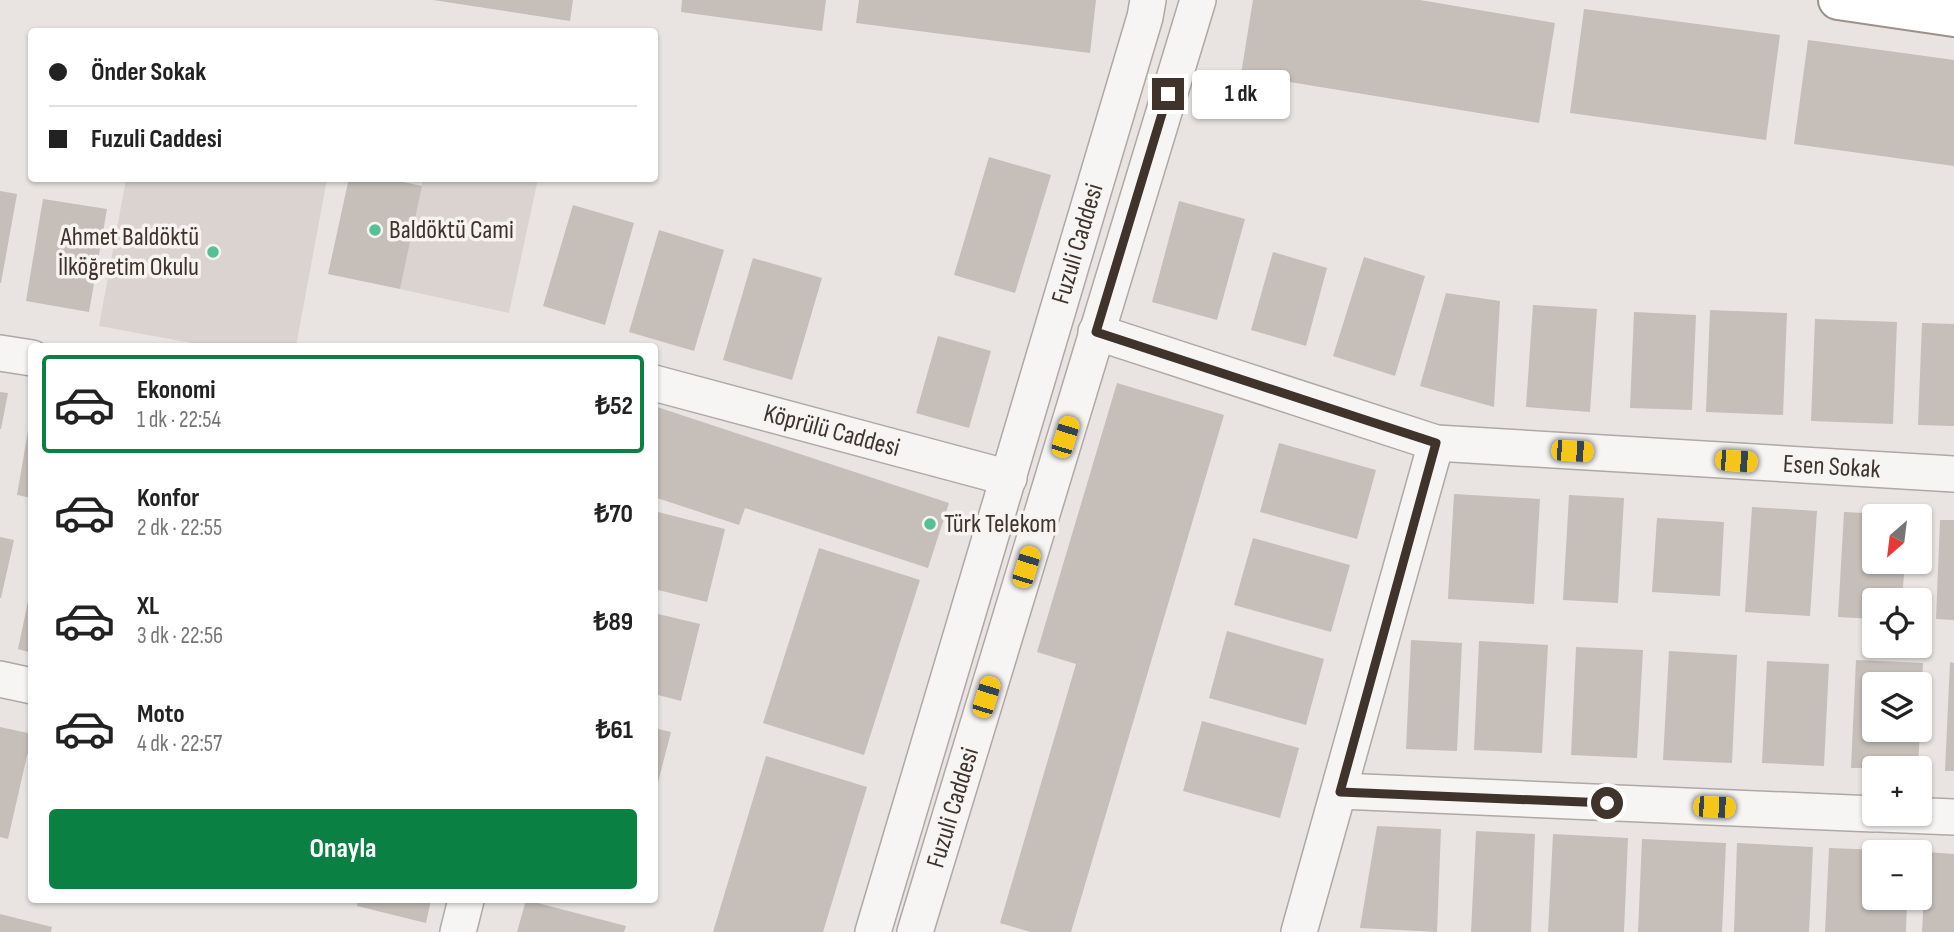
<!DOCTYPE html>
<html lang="tr">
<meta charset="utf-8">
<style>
body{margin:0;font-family:"Sofia Sans Condensed",sans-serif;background:#f2f2f2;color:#222;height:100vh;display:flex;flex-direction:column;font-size:26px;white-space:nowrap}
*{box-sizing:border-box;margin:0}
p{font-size:23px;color:#767676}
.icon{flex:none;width:38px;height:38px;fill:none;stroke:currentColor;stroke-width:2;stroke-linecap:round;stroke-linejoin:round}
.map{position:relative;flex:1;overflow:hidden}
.drawer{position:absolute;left:28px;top:343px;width:630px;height:560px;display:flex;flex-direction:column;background:#fff;border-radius:7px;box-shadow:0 2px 5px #0004}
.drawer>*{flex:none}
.hud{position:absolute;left:28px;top:28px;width:630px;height:154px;border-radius:7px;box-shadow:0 2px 5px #0004;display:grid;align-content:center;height:154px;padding:0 21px;background:#fff}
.needle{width:46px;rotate:208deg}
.buttons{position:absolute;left:1862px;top:504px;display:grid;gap:14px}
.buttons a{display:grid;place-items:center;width:70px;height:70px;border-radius:7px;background:#fff;box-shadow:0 2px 5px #0004;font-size:35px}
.end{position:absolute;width:32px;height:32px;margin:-16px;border:9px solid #3f332b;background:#fff;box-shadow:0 0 0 4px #fff}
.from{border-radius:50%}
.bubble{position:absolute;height:49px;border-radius:7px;background:#fff;box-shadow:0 2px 5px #0004;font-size:23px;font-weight:700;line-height:49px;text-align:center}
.car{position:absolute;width:21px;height:42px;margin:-21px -10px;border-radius:9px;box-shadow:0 0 5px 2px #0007;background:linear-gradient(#f5c518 24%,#345 0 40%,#f5c518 0 76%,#345 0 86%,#f5c518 0)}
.hud b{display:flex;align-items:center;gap:24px;height:66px;font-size:26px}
.hud b+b{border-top:2px solid #e0e0e0}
.hud i{width:18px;height:18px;background:#222}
ul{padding:12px 0 0;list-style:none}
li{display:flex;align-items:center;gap:21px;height:98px;margin:0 14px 10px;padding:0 7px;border:4px solid transparent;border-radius:7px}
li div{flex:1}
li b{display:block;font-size:26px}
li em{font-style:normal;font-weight:700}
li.selected{border-color:#0b8043}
li>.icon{width:63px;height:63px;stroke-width:1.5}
.primary-button{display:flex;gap:14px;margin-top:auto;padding:14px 21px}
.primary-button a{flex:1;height:80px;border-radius:7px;background:#0b8043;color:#fff;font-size:28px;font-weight:700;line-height:80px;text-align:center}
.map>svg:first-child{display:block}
.built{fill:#dad3d0}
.building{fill:#c5beb9}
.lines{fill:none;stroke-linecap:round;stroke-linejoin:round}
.minor-casing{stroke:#afa8a4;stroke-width:38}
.highway-casing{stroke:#9e918a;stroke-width:42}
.minor{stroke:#f7f5f4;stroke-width:35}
.highway{stroke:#fff;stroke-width:38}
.route{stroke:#3f332b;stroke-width:9}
.poi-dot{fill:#53c195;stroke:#f6f3f1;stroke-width:2.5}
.labels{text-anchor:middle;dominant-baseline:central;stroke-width:7;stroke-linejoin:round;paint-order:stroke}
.poi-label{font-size:26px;fill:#3f332b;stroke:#f6f3f1;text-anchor:start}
.street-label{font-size:26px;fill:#3f332b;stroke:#f6f3f1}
</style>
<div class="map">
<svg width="1954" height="932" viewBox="0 0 1954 932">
<rect width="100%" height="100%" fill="#e9e4e2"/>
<path class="built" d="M126 179H327L296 346H208L99 326Z
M423 179H538L509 313 400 289Z"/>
<path class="building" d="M433 0H573L570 21Z
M682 0H826L822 31 681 12Z
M859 0H1096L1090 53 856 23Z
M1253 0H1420L1555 23 1539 123 1241 74Z
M1584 9 1780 35 1766 140 1570 113Z
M1808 40 1954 60V166L1794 144Z
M989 157 1051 175 1015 293 954 275Z
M349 178H384L422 186 400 289 328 274Z
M0 191 17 194 1 283H0Z
M43 199 107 209 89 312 26 301Z
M1179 201 1245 219 1217 320 1152 302Z
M573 205 634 223 605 325 543 306Z
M659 230 724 250 694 351 629 332Z
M1273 252 1327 268 1306 346 1251 330Z
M1364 257 1425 276 1395 376 1333 356Z
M753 258 822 278 792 380 723 360Z
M1446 293 1500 301 1494 407 1420 386Z
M1533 305 1597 309 1590 412 1526 407Z
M1710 310 1787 313 1783 415 1706 412Z
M1634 312 1696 315 1692 410 1630 408Z
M1815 319 1897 322 1893 424 1811 421Z
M1922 323 1954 324V426L1918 425Z
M938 336 991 351 969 428 916 413Z
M1117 383 1224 415 1071 932H1031L1000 923 1076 664 1037 652Z
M0 392 8 393 1 429H0Z
M654 406 949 503 928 568 745 508 739 525 654 497Z
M30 419H32V498L17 495Z
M1279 443 1376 470 1357 539 1260 512Z
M1454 494 1540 499 1534 604 1448 599Z
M1569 495 1624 498 1618 603 1563 600Z
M1752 507 1817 511 1810 616 1745 612Z
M654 511 725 529 707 602 654 589Z
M1844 512 1885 514V516H1874V562H1905L1902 600H1874V619L1838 617Z
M1657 518 1724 522 1720 596 1652 592Z
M1940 520H1954V620L1936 619Z
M0 537 14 540 1 598H0Z
M1253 538 1350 565 1331 632 1234 605Z
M819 548 920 580 864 755 763 723Z
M30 592H32V653L18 649Z
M654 613 700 624 681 701 654 694Z
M1227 631 1324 659 1306 725 1209 698Z
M1411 640 1462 643 1457 751 1406 749Z
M1479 641 1548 645 1542 753 1474 750Z
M1576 647 1643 650 1637 758 1571 755Z
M1669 651 1737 655 1732 763 1663 760Z
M1856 660 1923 663 1922 684H1874V730H1920L1918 768H1851Z
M1767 661 1829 664 1824 766 1762 763Z
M1950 662 1954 663V771H1945Z
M1202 721 1299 748 1280 818 1183 791Z
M0 727 32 734 8 839 0 837Z
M654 728 671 732 655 794H654Z
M766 756 867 787 823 932H713Z
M1377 826 1441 829 1437 932 1360 928Z
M1476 831 1535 834 1531 932H1471Z
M1553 834 1628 838 1624 932H1548Z
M1642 839 1726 843 1722 932H1638Z
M1737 843 1813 847 1809 932H1734Z
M1829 848 1883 850V852H1874V898H1907L1906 932H1825Z
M1926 852 1954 854V932H1922Z
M358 900H431L426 923 357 906Z
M526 900 626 926 624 932H517Z
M0 914 52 927 51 932H0Z"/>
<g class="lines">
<g class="minor-casing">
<g id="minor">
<path id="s1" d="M1096 332 1436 443 1954 474"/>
<path d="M0 353 32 358"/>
<path id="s2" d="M654 383 1009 478"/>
<path d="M0 679 32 686"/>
<path d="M1340 791 1874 814"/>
<path d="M1880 814 1954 817"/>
<path d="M458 932 466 900"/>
<path id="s3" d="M873 932 1145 17 1148 0"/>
<path id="s4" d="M915 932 1198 0"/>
<path d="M1299 932 1436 443"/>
</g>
</g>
<g class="highway-casing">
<path id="highway" d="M1838 0 1954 17"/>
</g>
<use href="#minor" class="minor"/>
<use href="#highway" class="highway"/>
</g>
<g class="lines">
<path class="route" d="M1168 94 1096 332 1436 443 1340 792 1607 803"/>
</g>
<g class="poi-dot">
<circle cx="375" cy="230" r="7"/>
<circle cx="213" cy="252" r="7"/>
<circle cx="930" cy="524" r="7"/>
</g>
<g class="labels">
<g class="poi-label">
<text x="389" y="230">Baldöktü Cami</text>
<text x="199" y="237" text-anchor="end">Ahmet Baldöktü<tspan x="199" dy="30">İlköğretim Okulu</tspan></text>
<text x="944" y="524">Türk Telekom</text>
</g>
<g class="street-label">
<text stroke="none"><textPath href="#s3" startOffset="718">Fuzuli Caddesi</textPath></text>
<text stroke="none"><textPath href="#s2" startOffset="184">Köprülü Caddesi</textPath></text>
<text stroke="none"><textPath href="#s1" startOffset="754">Esen Sokak</textPath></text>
<text stroke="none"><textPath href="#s4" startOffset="130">Fuzuli Caddesi</textPath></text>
</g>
</g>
</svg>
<div class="buttons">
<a><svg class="needle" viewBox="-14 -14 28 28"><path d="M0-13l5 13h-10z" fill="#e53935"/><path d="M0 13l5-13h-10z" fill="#767676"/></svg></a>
<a><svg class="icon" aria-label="locate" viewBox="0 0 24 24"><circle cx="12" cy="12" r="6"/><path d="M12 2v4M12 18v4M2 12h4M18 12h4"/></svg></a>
<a><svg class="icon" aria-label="layers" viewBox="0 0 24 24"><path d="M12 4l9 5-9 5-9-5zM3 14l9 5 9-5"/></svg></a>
<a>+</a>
<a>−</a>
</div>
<i class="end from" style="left:1607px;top:803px"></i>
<i class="end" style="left:1168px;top:94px"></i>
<div class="bubble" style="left:1192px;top:70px;width:98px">1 dk</div>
<i class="car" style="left:1065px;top:437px;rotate:17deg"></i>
<i class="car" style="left:1572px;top:451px;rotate:93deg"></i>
<i class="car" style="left:1736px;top:461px;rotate:94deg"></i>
<i class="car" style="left:1026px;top:567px;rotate:17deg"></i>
<i class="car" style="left:986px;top:697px;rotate:17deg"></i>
<i class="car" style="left:1714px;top:807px;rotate:92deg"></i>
<div class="hud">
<b><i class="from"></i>Önder Sokak</b>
<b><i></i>Fuzuli Caddesi</b>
</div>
<section class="drawer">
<ul>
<li class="selected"><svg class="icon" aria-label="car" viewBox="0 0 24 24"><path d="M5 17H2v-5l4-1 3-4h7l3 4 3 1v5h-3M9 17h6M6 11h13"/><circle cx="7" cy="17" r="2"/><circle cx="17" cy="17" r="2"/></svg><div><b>Ekonomi</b><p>1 dk · 22:54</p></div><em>₺52</em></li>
<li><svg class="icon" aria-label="car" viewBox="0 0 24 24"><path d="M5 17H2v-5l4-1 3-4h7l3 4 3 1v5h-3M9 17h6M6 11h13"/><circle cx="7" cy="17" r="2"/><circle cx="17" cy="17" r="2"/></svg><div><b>Konfor</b><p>2 dk · 22:55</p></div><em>₺70</em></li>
<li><svg class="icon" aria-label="car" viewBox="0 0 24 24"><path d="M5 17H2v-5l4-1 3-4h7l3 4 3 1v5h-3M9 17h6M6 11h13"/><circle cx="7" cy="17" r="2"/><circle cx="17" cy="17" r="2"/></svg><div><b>XL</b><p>3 dk · 22:56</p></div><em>₺89</em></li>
<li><svg class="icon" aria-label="car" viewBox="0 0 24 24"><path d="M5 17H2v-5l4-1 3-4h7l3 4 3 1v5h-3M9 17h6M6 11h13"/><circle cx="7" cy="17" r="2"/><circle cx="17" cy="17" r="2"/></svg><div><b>Moto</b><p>4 dk · 22:57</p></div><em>₺61</em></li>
</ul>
<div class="primary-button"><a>Onayla</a></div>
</section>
</div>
